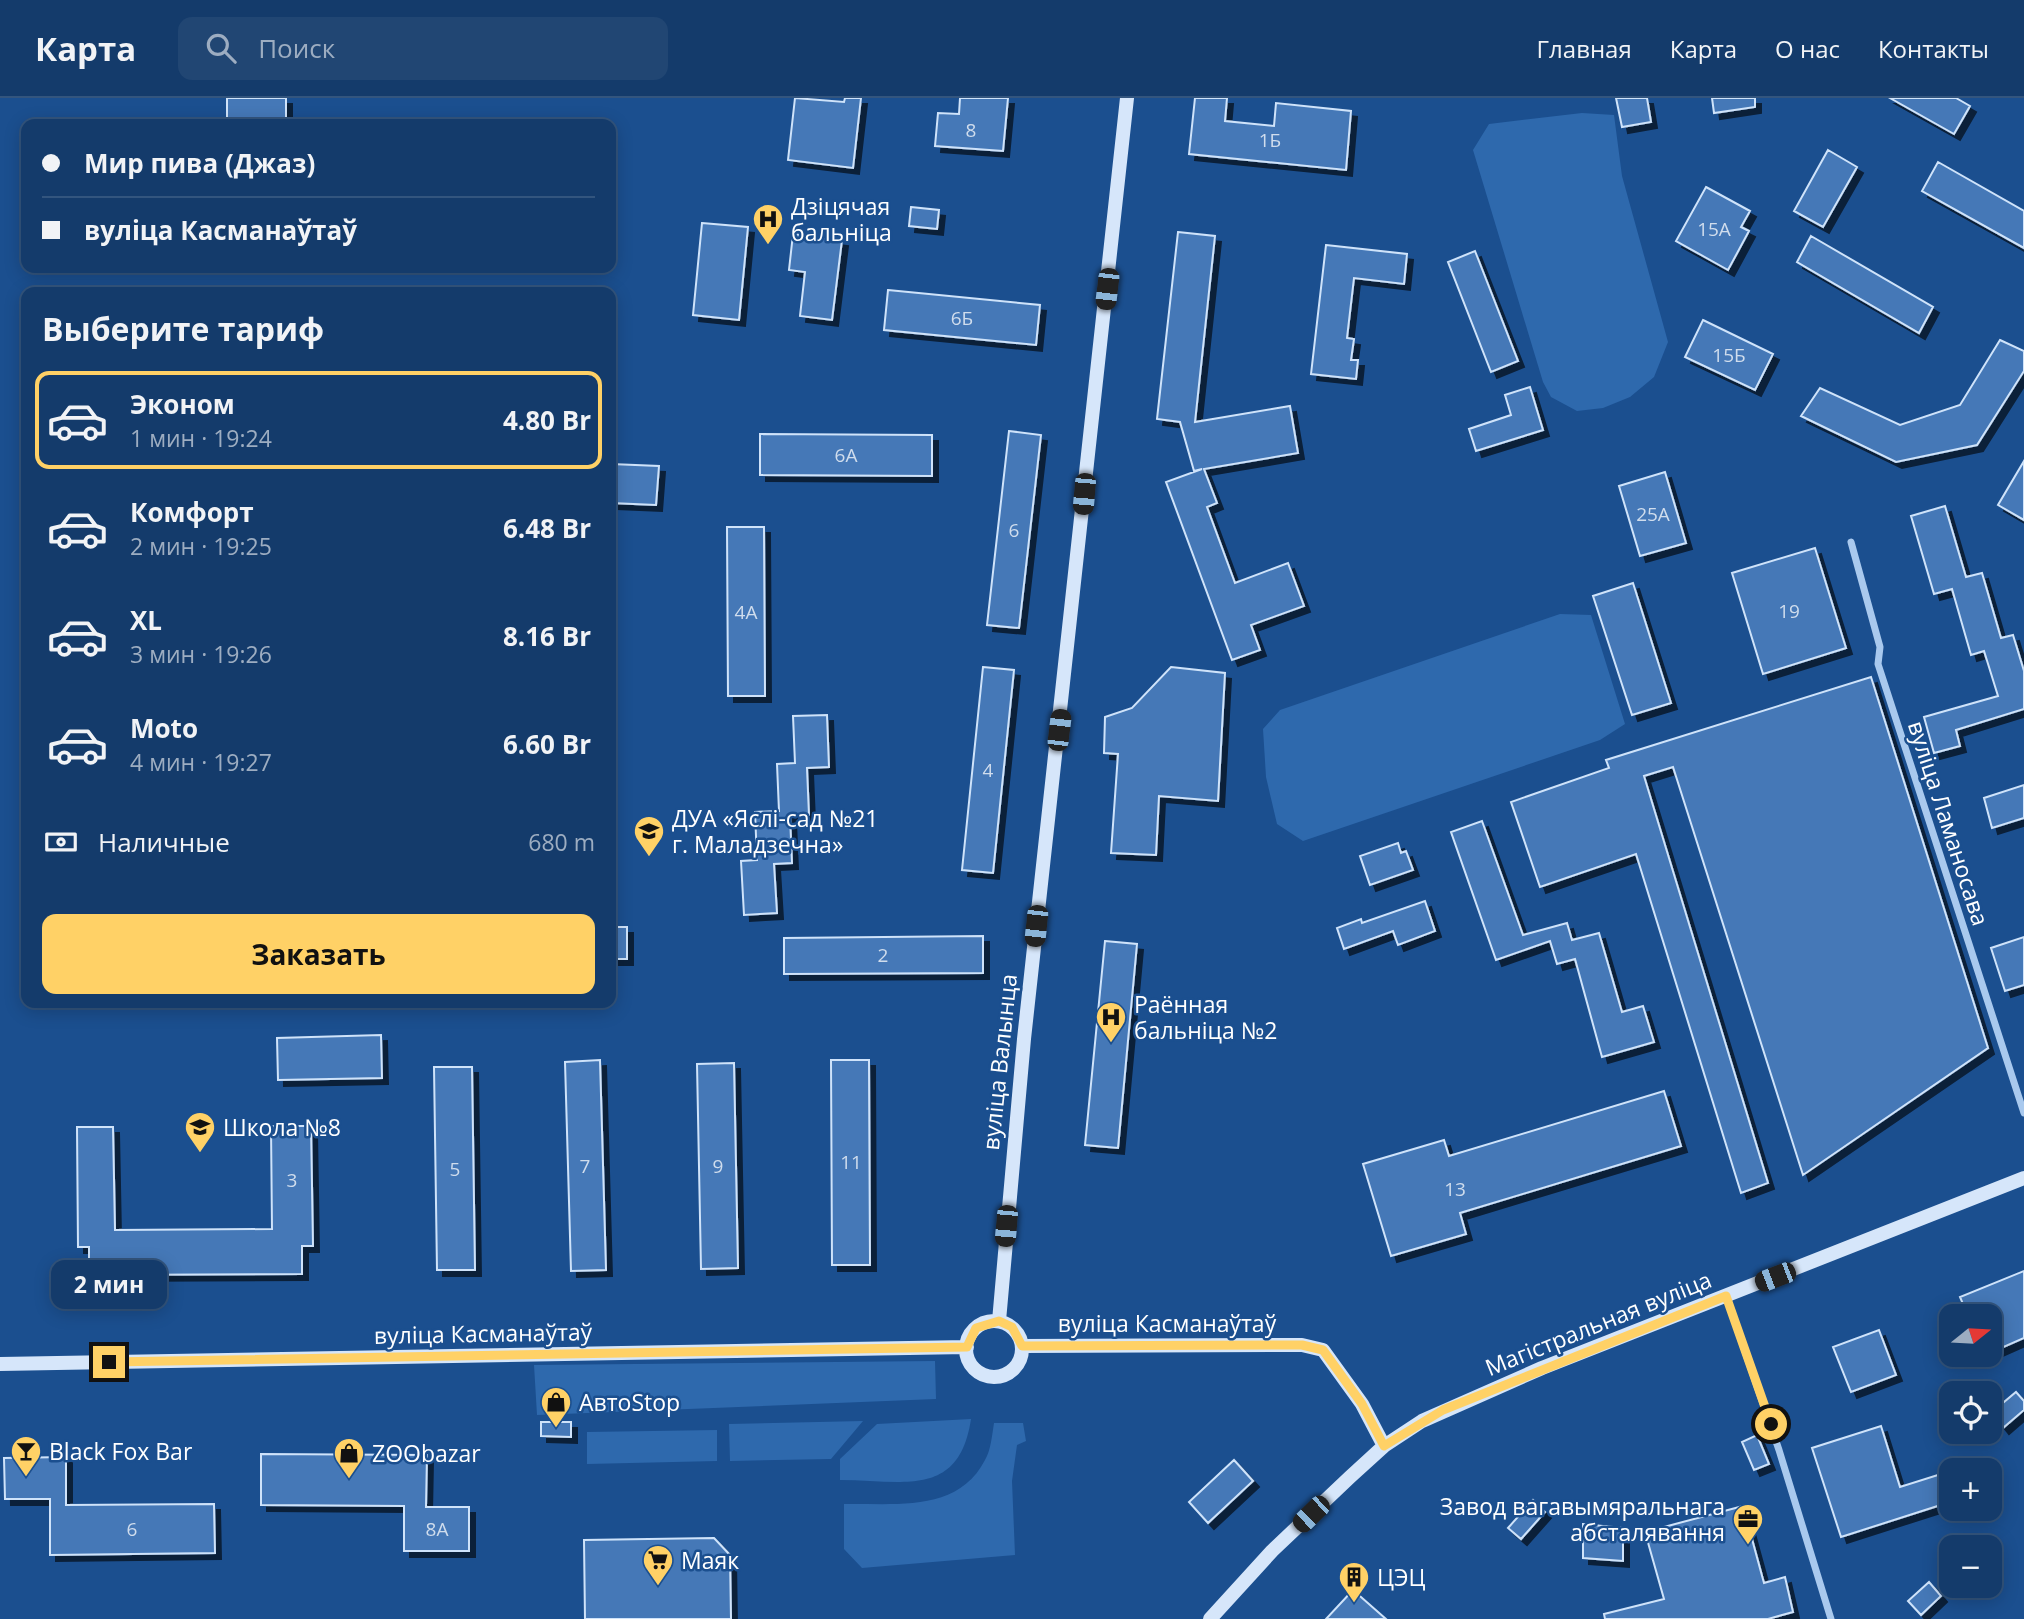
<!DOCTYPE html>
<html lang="ru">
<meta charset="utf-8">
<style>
body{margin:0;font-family:"Open Sans",sans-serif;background:#214673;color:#f1f3f6;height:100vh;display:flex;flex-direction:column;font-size:26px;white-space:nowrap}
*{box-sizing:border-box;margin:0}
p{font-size:23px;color:#9dadc1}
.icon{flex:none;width:38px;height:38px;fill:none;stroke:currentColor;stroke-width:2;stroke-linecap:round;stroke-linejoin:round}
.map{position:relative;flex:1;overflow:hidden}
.details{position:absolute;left:21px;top:189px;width:595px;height:721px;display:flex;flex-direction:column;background:#143b6b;border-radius:14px;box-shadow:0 4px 18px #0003,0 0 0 2px #33557e}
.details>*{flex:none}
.top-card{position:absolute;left:21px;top:21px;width:595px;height:154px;border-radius:14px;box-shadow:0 4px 18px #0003,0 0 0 2px #33557e;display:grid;align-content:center;height:154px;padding:0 21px;background:#143b6b}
.needle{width:46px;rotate:72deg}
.controls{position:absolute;left:1939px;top:1206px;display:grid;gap:14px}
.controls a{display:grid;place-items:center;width:63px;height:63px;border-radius:14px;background:#143b6b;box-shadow:0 4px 18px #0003,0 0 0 2px #33557e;font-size:35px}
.end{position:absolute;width:32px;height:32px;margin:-16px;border:9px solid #ffd166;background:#111;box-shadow:0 0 0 4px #111}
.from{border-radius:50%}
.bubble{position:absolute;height:49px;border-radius:14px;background:#143b6b;box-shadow:0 4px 18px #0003,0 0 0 2px #33557e;font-size:23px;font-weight:700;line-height:49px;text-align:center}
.car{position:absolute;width:21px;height:42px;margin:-21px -10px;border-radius:9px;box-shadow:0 0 5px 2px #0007;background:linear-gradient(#222 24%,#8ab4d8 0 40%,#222 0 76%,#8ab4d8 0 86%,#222 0)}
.top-card b{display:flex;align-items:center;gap:24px;height:66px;font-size:26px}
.top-card b+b{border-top:2px solid #33557e}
.top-card i{width:18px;height:18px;background:#f1f3f6}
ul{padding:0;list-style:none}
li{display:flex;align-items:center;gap:21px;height:98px;margin:0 14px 10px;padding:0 7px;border:4px solid transparent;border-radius:14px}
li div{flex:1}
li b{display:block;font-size:26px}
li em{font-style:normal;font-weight:700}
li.selected{border-color:#ffd166}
li>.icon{width:63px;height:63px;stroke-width:1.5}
h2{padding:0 21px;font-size:32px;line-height:84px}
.pay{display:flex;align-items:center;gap:18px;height:77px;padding:0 21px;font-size:26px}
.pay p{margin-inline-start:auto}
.primary-button{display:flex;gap:14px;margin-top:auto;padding:14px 21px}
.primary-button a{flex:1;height:80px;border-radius:14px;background:#ffd166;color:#111;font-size:28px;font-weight:700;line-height:80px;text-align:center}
header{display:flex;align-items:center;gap:42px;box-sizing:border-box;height:98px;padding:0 35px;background:#143b6b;border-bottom:2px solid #33557e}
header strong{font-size:33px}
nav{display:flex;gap:38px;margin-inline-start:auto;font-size:24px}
.search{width:490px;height:63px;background:#214673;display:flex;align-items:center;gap:18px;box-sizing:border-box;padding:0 24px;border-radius:14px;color:#9dadc1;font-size:26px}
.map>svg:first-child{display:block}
.green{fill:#2e69ad}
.building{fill:#4478b7;stroke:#cfe3fa;stroke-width:2;filter:url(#shadow)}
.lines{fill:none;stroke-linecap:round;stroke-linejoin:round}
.street{stroke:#a9c9ee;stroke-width:7}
.secondary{stroke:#d6e6fa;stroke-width:14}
.route{stroke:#ffd166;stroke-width:9}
.labels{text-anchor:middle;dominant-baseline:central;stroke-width:5;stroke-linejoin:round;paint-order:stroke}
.number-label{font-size:19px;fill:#d0dded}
.poi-label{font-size:23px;fill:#fff;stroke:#1b4f8f;text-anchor:start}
.street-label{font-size:23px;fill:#fff;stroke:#1b4f8f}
</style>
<header>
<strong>Карта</strong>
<div class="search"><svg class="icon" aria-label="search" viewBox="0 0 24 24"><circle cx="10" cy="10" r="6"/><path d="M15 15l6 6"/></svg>Поиск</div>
<nav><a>Главная</a><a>Карта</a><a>О нас</a><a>Контакты</a></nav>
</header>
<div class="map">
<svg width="2024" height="1521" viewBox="0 0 2024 1521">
<defs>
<filter id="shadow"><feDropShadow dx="6" dy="6" stdDeviation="0" flood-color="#0009"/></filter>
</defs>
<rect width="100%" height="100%" fill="#1b4f8f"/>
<path class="green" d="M1582 15 1614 17 1622 78 1668 244 1654 279 1630 299 1603 310 1577 313 1551 299 1543 284 1473 52 1489 26Z
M1560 516 1591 517 1625 626 1600 642 1303 743 1277 726 1266 679 1263 631 1280 612Z
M935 1263 936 1301 537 1317 534 1267Z
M971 1321C959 1401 903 1382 840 1382V1361L877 1326Z
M863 1323 831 1361 730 1363 729 1326Z
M994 1325H1023L1026 1343 1017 1347 1012 1383 1015 1457 862 1470 844 1451V1406C895 1405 958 1415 985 1362 991 1352 992 1337 994 1325Z
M717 1332V1363L587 1366V1334Z"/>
<path class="building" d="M227 0H286V26H227Z
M795 0 844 4 845 0H861L853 70 788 62Z
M960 0H1008L1003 53 935 48 938 15 959 16Z
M1195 0H1227L1225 23 1274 28 1276 5 1351 13 1346 72 1189 56Z
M1616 0H1647L1651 24 1622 29Z
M1712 0H1755V9L1714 15Z
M1890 0H1956L1970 8 1954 36Z
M1828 52 1857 69 1823 129 1794 113Z
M1938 64 2024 113V150L1922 93Z
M1706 89 1750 113 1741 129 1749 133 1728 172 1676 143Z
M911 109 939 112 937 131 909 128Z
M702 125 748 129 739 222 693 217Z
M1178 134 1215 138 1195 324 1290 308 1298 355 1204 371 1217 405 1207 409 1235 485 1288 465 1304 508 1251 527 1260 552 1232 562 1166 384 1202 371 1194 373 1180 324 1157 321Z
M793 136 842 142 832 222 800 218 805 174 789 172Z
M1811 138 1933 209 1919 235 1797 164Z
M1326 147 1407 156 1404 186 1354 180 1347 240 1354 241 1351 262H1358L1356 281 1311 276Z
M1475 153 1518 263 1491 274 1448 164Z
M888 192 1040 207 1036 247 884 232Z
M1703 222 1773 256 1755 292 1685 259Z
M2000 242 2024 253V273L1977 347 1896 364 1801 318 1820 290 1900 327 1960 307Z
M1530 289 1543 332 1476 353 1469 331 1511 317 1505 297Z
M1009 333 1041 337 1019 530 987 527Z
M760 336 932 337V378L760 377Z
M2024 363V422L1998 407Z
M611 366 659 368 656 407 611 405Z
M1665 374 1686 445 1640 458 1619 388Z
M1945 408 1966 479 1982 475 2001 540 2013 537 2024 573V611L1956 632 1960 648 1934 655 1924 619 1998 598 1984 553 1971 557 1952 491 1934 496 1911 418Z
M727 429H764L765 598H728Z
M1815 450 1846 550 1763 576 1732 475Z
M1633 485 1671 605 1632 617 1593 498Z
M983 569 1014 572 993 775 962 772Z
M1171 569 1225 575 1218 703 1159 698 1156 757 1111 755 1118 656 1104 655 1105 619 1132 610Z
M1871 579 1988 950 1803 1077 1673 669 1644 678 1768 1085 1741 1095 1636 756 1540 789 1511 704 1609 670 1606 662Z
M827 617 829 669 807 670 809 717 790 718 792 765 774 766 777 815 744 817 741 763 757 762 755 714 779 713 777 666 795 665 793 618Z
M2024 687V720L1992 730 1984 700Z
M1482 723 1523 837 1567 825 1572 842 1599 835 1622 914 1643 908 1654 944 1602 959 1575 861 1557 866 1550 843 1496 862 1451 734Z
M1398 745 1401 755 1406 753 1413 772 1370 787 1360 758Z
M1425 803 1435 833 1398 847 1393 833 1344 851 1337 830 1361 821 1362 825Z
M611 829H627V861H611Z
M983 838V875L784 876V840Z
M2024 839V887L2005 893 1991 850Z
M1105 843 1137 846 1118 1050 1085 1047Z
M381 937 382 980 278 982 277 940Z
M600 962 606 1172 571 1173 565 964Z
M831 962H869L870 1167H832Z
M734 965 738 1170 701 1171 697 966Z
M434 969H472L475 1172H437Z
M1664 993 1681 1048 1460 1115 1466 1136 1391 1158 1363 1066 1444 1042 1449 1058Z
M271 1028H311L313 1148H302V1176L89 1177V1149H78L77 1029H113L115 1132 272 1131Z
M2024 1173V1240L1990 1255V1218H1968L1960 1199Z
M1879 1232 1896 1277 1851 1294 1833 1249Z
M2016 1294 2024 1303V1312L2003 1330 1991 1315Z
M541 1324H571V1339L541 1338Z
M1881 1328 1900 1389 1941 1376 1950 1404 1841 1439 1812 1350Z
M1757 1337 1769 1366 1754 1372 1742 1344Z
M261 1356 427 1357 426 1409H469V1453H404V1408L261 1407Z
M66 1359V1407L214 1406 215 1455 50 1457V1401H5L4 1360Z
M1234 1362 1253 1383 1208 1425 1189 1404Z
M1533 1402 1545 1414 1521 1441 1508 1430Z
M1743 1408 1764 1485 1785 1479 1793 1514 1768 1521H1605L1604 1516 1664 1501 1645 1434Z
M1583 1426 1623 1430V1463L1583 1460Z
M714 1440 730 1457 731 1521H585L584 1442Z
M1929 1484 1941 1498 1921 1517 1908 1503Z
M1353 1492 1386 1521H1326Z"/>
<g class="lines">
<path class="street" d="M1851 444 1880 549 1878 566 2024 1015
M1726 1198 1779 1352 1831 1521"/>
<path class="secondary" d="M999 1223 1024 941 1127 0
M966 1251a28 28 0 1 1 56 0a28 28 0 1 1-56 0Z
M1022 1248 1302 1247 1323 1252 1362 1306 1384 1348
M0 1266 967 1249
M1210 1521 1272 1453 1350 1379 1384 1348 1422 1323 1542 1270 2024 1080"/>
</g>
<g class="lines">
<path class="route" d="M109 1264 967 1249 976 1230 999 1223 1012 1229 1022 1248 1302 1247 1323 1252 1362 1306 1384 1348 1443 1312 1726 1198 1771 1326"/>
</g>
<defs>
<g id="hospital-pin" transform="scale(1.575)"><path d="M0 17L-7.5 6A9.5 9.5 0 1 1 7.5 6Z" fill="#ffd166" stroke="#1b4f8f"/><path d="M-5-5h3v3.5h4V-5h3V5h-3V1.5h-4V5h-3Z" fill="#111"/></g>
<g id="school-pin" transform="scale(1.575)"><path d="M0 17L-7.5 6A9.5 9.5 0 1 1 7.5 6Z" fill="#ffd166" stroke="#1b4f8f"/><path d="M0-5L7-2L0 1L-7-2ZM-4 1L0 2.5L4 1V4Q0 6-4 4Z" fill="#111"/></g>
<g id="shop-pin" transform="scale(1.575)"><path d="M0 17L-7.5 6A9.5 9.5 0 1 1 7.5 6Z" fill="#ffd166" stroke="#1b4f8f"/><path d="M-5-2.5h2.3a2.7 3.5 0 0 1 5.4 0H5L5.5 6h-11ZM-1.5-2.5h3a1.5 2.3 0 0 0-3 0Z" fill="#111"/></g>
<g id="bar-pin" transform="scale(1.575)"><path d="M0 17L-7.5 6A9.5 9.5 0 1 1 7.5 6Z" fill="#ffd166" stroke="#1b4f8f"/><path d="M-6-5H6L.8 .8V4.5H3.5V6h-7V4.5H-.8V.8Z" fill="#111"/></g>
<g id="office-pin" transform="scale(1.575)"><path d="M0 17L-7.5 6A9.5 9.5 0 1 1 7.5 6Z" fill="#ffd166" stroke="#1b4f8f"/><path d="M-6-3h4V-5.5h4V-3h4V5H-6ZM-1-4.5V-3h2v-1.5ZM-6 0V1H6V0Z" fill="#111"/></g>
<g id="supermarket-pin" transform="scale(1.575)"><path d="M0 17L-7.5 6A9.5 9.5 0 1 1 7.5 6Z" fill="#ffd166" stroke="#1b4f8f"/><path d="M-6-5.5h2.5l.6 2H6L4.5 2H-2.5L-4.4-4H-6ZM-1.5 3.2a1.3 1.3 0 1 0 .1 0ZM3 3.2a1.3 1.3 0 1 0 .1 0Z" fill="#111"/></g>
<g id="building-pin" transform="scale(1.575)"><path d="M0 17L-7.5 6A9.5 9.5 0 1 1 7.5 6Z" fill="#ffd166" stroke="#1b4f8f"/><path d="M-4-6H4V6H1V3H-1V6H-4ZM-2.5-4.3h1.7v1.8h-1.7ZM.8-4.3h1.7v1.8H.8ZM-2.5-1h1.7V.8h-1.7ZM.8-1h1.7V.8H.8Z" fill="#111"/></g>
</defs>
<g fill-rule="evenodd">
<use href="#hospital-pin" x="768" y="121"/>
<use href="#school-pin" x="649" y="733"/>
<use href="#hospital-pin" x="1111" y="919"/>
<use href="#school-pin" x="200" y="1029"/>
<use href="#shop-pin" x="556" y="1304"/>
<use href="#bar-pin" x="26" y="1353"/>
<use href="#shop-pin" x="349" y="1355"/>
<use href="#office-pin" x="1748" y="1421"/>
<use href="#supermarket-pin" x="658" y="1462"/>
<use href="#building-pin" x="1354" y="1479"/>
</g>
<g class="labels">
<g class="number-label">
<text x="971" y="32">8</text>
<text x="1270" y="42">1Б</text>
<text x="1714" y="131">15А</text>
<text x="962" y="220">6Б</text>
<text x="1729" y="257">15Б</text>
<text x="846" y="357">6А</text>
<text x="1653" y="416">25А</text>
<text x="1014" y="432">6</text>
<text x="1789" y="513">19</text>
<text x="746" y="514">4А</text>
<text x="988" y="672">4</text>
<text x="883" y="857">2</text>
<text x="851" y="1064">11</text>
<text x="585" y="1068">7</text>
<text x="718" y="1068">9</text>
<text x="455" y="1071">5</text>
<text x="292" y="1082">3</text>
<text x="1455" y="1091">13</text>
<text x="132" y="1431">6</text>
<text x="437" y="1431">8А</text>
</g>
<g class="poi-label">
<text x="791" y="108">Дзіцячая<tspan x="791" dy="26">бальніца</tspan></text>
<text x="672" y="720">ДУА «Яслі-сад №21<tspan x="672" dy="26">г. Маладзечна»</tspan></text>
<text x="1134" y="906">Раённая<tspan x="1134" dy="26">бальніца №2</tspan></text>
<text x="223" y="1029">Школа №8</text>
<text x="579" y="1304">АвтоStop</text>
<text x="49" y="1353">Black Fox Bar</text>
<text x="372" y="1355">ZOObazar</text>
<text x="1725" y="1408" text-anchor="end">Завод вагавымяральнага<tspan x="1725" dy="26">абсталявання</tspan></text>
<text x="681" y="1462">Маяк</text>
<text x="1377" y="1479">ЦЭЦ</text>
</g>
<g class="street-label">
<text transform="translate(1949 725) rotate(72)">вуліца Ламаносава</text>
<text transform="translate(999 964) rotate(-84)">вуліца Валынца</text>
<text x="1167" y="1225">вуліца Касманаўтаў</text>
<text transform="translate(1598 1225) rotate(-22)">Магістральная вуліца</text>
<text transform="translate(483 1235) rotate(-1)">вуліца Касманаўтаў</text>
</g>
</g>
</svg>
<div class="controls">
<a><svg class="needle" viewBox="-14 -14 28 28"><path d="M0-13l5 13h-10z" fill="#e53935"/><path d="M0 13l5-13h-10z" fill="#9dadc1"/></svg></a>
<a><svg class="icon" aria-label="locate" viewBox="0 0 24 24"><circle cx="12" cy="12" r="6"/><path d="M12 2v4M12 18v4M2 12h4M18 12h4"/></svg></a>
<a>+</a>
<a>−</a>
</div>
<i class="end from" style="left:1771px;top:1326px"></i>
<i class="end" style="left:109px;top:1264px"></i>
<div class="bubble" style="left:51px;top:1162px;width:116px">2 мин</div>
<i class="car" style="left:1107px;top:191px;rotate:187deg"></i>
<i class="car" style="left:1084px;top:396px;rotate:185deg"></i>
<i class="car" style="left:1059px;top:632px;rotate:7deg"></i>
<i class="car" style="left:1036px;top:828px;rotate:186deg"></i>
<i class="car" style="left:1006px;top:1128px;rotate:185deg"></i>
<i class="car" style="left:1775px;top:1179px;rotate:249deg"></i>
<i class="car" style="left:1311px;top:1416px;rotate:226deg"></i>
<div class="top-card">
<b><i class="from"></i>Мир пива (Джаз)</b>
<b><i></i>вуліца Касманаўтаў</b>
</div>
<section class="details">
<h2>Выберите тариф</h2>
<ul>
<li class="selected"><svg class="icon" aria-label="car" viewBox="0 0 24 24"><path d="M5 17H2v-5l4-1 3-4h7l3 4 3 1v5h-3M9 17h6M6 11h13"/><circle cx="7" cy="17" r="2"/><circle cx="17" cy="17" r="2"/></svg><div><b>Эконом</b><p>1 мин · 19:24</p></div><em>4.80 Br</em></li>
<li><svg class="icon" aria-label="car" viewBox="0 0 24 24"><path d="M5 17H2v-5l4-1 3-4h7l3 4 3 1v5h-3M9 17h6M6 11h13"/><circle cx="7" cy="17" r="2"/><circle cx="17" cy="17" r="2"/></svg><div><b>Комфорт</b><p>2 мин · 19:25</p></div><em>6.48 Br</em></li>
<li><svg class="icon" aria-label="car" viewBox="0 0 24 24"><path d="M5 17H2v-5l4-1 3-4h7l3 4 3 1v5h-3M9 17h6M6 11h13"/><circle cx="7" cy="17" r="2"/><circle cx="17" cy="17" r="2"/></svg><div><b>XL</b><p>3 мин · 19:26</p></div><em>8.16 Br</em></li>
<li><svg class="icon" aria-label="car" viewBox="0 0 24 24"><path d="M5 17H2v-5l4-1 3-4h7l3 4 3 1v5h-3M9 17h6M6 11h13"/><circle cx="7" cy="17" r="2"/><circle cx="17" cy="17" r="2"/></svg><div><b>Moto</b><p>4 мин · 19:27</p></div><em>6.60 Br</em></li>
</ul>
<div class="pay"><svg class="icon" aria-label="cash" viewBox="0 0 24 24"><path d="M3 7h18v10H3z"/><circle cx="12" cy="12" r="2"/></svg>Наличные<p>680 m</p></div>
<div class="primary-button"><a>Заказать</a></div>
</section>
</div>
